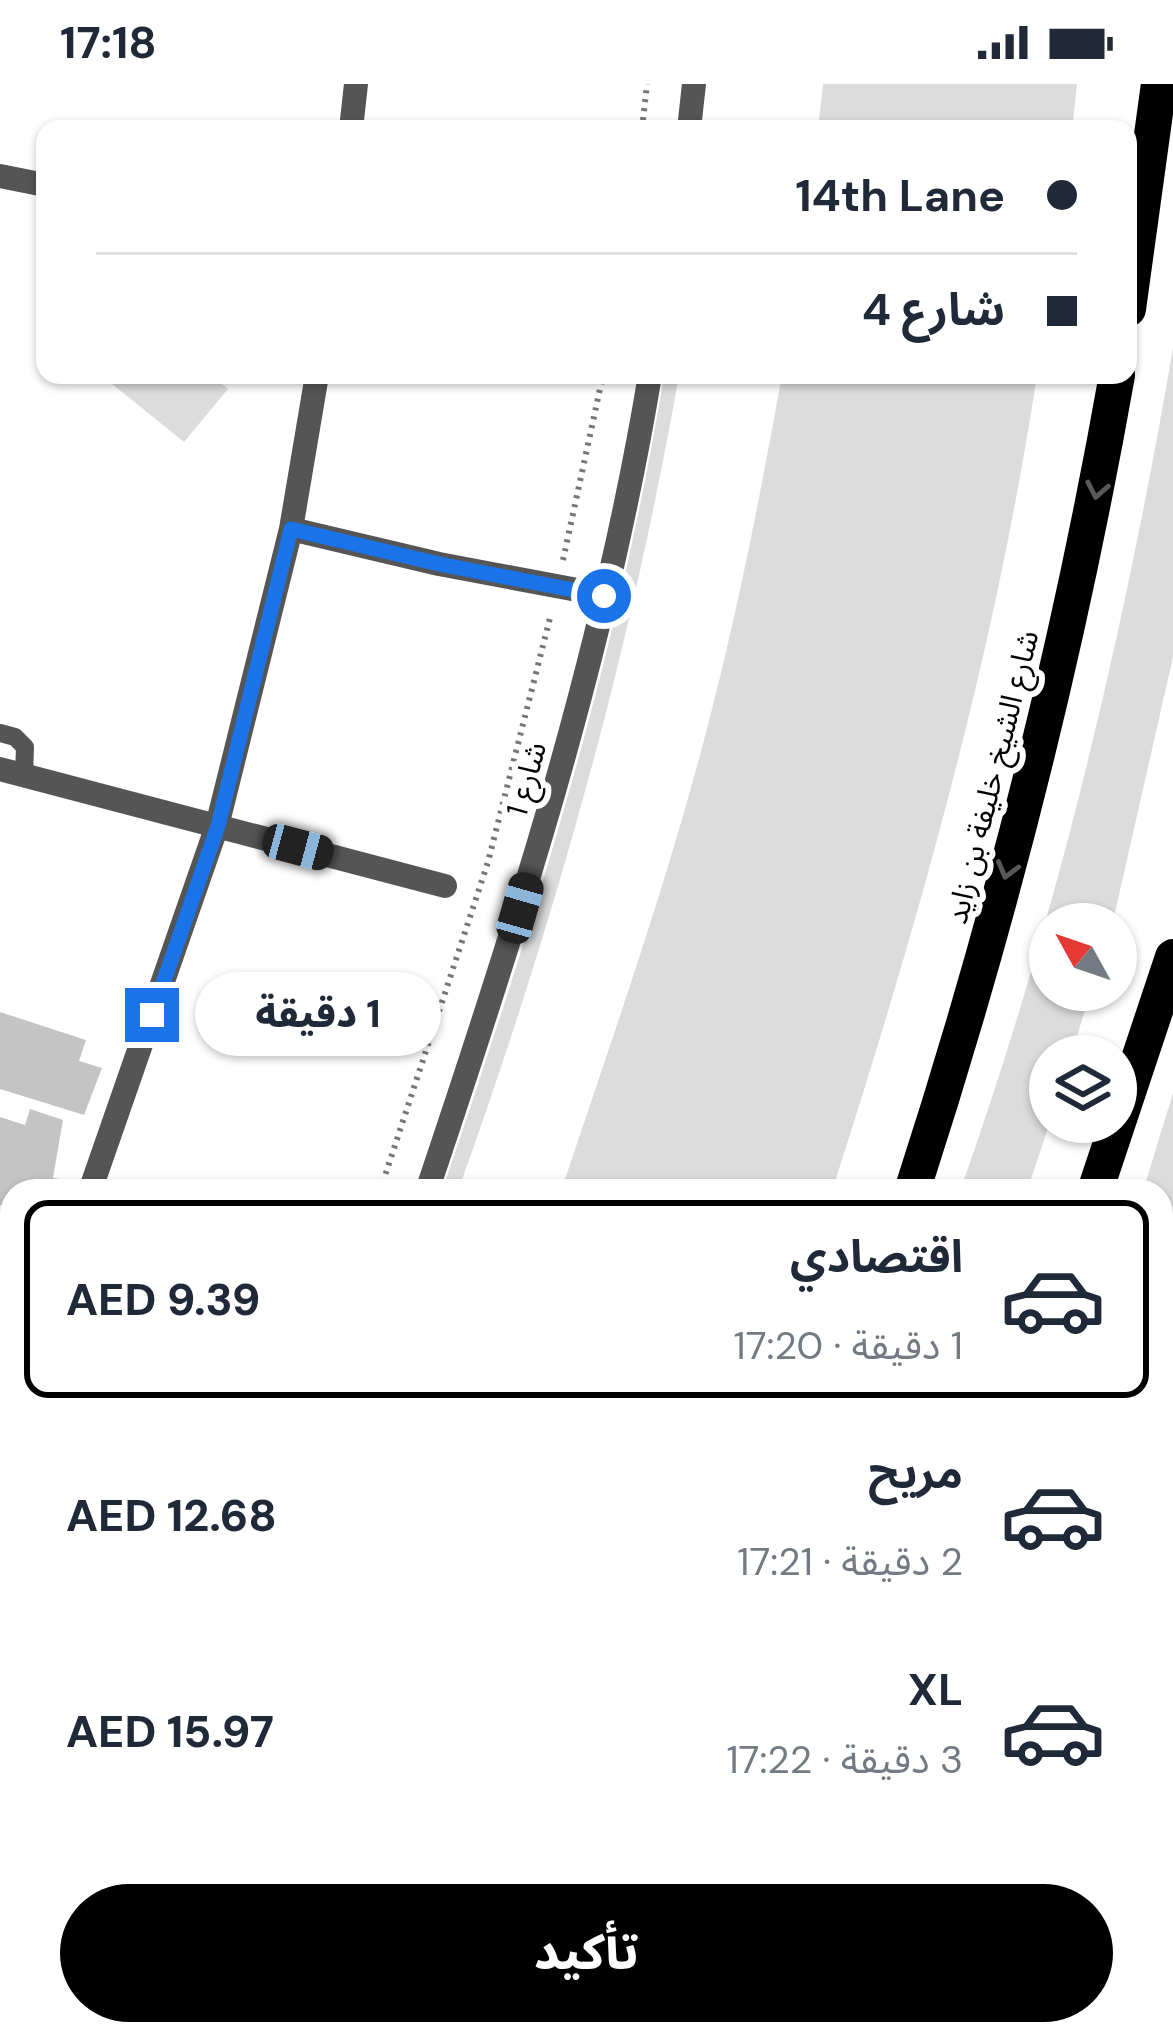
<!DOCTYPE html>
<html lang="ar">
<meta charset="utf-8">
<style>
body{margin:0;font-family:"DM Sans","Noto Sans Arabic",sans-serif;background:#f6f6f7;color:#1f2937;direction:rtl;height:100vh;display:flex;flex-direction:column;font-size:45px;white-space:nowrap}
*{box-sizing:border-box;margin:0}
p{font-size:39px;color:#747a83}
.icon{flex:none;width:66px;height:66px;fill:none;stroke:currentColor;stroke-width:2;stroke-linecap:round;stroke-linejoin:round}
.map{position:relative;flex:1;overflow:hidden;direction:ltr}
.drawer{position:absolute;left:0px;top:1095px;width:1173px;height:867px;display:flex;flex-direction:column;background:#fff;border-radius:36px 36px 0 0;box-shadow:0 3px 9px #0004;direction:rtl}
.drawer>*{flex:none}
.banner{position:absolute;left:36px;top:36px;width:1101px;height:264px;border-radius:24px;box-shadow:0 3px 9px #0004;direction:rtl;display:grid;align-content:center;height:264px;padding:0 60px;background:#fff}
.needle{width:78px;rotate:310deg}
.controls{position:absolute;left:1029px;top:819px;display:grid;gap:24px}
.controls a{display:grid;place-items:center;width:108px;height:108px;border-radius:50%;background:#fff;box-shadow:0 3px 9px #0004;font-size:60px}
.end{position:absolute;width:54px;height:54px;margin:-27px;border:15px solid #1a73e8;background:#fff;box-shadow:0 0 0 6px #fff}
.from{border-radius:50%}
.bubble{position:absolute;height:84px;border-radius:42px;background:#fff;box-shadow:0 3px 9px #0004;font-size:39px;font-weight:800;line-height:84px;text-align:center;direction:rtl}
.car{position:absolute;width:36px;height:72px;margin:-36px -18px;border-radius:15px;box-shadow:0 0 9px 3px #0007;background:linear-gradient(#222 24%,#8ab4d8 0 40%,#222 0 76%,#8ab4d8 0 86%,#222 0)}
.banner b{display:flex;align-items:center;gap:42px;height:114px;font-size:45px}
.banner b+b{border-top:3px solid #e0e1e3}
.banner i{width:30px;height:30px;background:#1f2937}
ul{padding:21px 0 0;list-style:none}
li{display:flex;align-items:center;gap:36px;height:198px;margin:0 24px 18px;padding:0 36px;border:6px solid transparent;border-radius:24px}
li div{flex:1}
li b{display:block;font-size:45px}
li em{font-style:normal;font-weight:800}
li.selected{border-color:#000}
li>.icon{width:108px;height:108px;stroke-width:1.5}
.cta{display:flex;gap:24px;margin-top:auto;padding:24px 60px}
.cta a{flex:1;height:138px;border-radius:72px;background:#000;color:#fff;font-size:48px;font-weight:800;line-height:138px;text-align:center}
.status{display:flex;justify-content:space-between;align-items:center;height:84px;padding:0 60px;background:#fff;direction:ltr}
.status svg{height:33px;fill:currentColor}
.map>svg:first-child{display:block}
.green{fill:#dcdcdc}
.building{fill:#c4c4c4}
.lines{fill:none;stroke-linecap:round;stroke-linejoin:round}
.path{stroke:#777;stroke-width:6;stroke-dasharray:3 6;stroke-linecap:butt}
.service{stroke:#555;stroke-width:18}
.minor{stroke:#555;stroke-width:24}
.motorway{stroke:#000;stroke-width:36}
.oneway{stroke:#595959}
.route{stroke:#1a73e8;stroke-width:15}
.labels{text-anchor:middle;dominant-baseline:central;stroke-width:12;stroke-linejoin:round;paint-order:stroke}
.street-label{font-size:30px;fill:#000;stroke:#fff}
</style>
<div class="status"><b>17:18</b><svg viewBox="0 0 49 12"><path d="M0 12V9h3v3zM5 12V6h3v6zM10 12V3h3v9zM15 12V0h3v12zM26 1h20v11H26zM47 4h2v5h-2z"/></svg></div>
<div class="map">
<svg width="1173" height="1960" viewBox="0 0 1173 1960">
<rect width="100%" height="100%" fill="#fff"/>
<path class="green" d="M823 0H1077L1072 45H818Z
M1173 264V573L1116 824 1112 840H1050V906H1091L1071 972H1050V1038L1027 1107H960C1057 834 1124 550 1173 264Z
M101 291H211L228 305 184 358Z
M664 291H679C630 570 554 840 458 1107H442C533 840 619 570 664 291Z
M782 291H1037C995 569 918 840 832 1107H561C611 958 664 808 704 656 736 536 760 413 782 291Z
M1173 1009V1924L1163 1960H851L855 1950H1161V1107H1143Z"/>
<path class="building" d="M0 928 86 956 79 977 102 984 84 1031 0 1005Z
M30 1025 63 1036 53 1094 60 1095 58 1105 51 1100 49 1107H12V1125L0 1121V1033L25 1041Z"/>
<g class="lines">
<path class="path" d="M642 45 647 0
M563 476 603 291
M380 1107 488 778 551 530
M0 1950 12 1925
M214 1960 219 1950"/>
<path class="service" d="M0 649 15 653 25 663 24 692
M155 1960 160 1950"/>
<path class="minor" d="M351 45 356 0
M689 45 694 0
M0 92 45 101
M291 445 439 480 604 511
M0 685 445 802
M90 1107 217 742 291 445 317 291
M427 1107C517 840 604 570 650 291
M0 1314 12 1287
M0 1546 12 1552
M54 1960 59 1950"/>
<path class="motorway" d="M1128 225 1159 0
M912 1107C999 840 1068 568 1117 291
M1095 1107 1173 873
M601 1960 605 1950
M790 1960 794 1950"/>
</g>
<defs><path id="oneway-chevron" d="M-2-3.5L2.5 0L-2 3.5" fill="none" stroke-width="1.6" stroke-linecap="round" stroke-linejoin="round" transform="scale(3)"/></defs>
<g class="oneway">
<use href="#oneway-chevron" transform="translate(1097 406) rotate(101)"/>
<use href="#oneway-chevron" transform="translate(1007 786) rotate(105)"/>
</g>
<g class="lines">
<path class="route" d="M152 931 218 742 291 445 439 480 604 512"/>
</g>
<g class="labels">
<g class="street-label">
<text transform="translate(992 693) rotate(-76)">شارع الشيخ خليفة بن زايد</text>
<text transform="translate(526 695) rotate(-74)">شارع 1</text>
</g>
</g>
</svg>
<div class="controls">
<a><svg class="needle" viewBox="-14 -14 28 28"><path d="M0-13l5 13h-10z" fill="#e53935"/><path d="M0 13l5-13h-10z" fill="#747a83"/></svg></a>
<a><svg class="icon" aria-label="layers" viewBox="0 0 24 24"><path d="M12 4l9 5-9 5-9-5zM3 14l9 5 9-5"/></svg></a>
</div>
<i class="end from" style="left:604px;top:512px"></i>
<i class="end" style="left:152px;top:931px"></i>
<div class="bubble" style="left:195px;top:888px;width:246px">1 دقيقة</div>
<i class="car" style="left:298px;top:763px;rotate:105deg"></i>
<i class="car" style="left:520px;top:824px;rotate:16deg"></i>
<div class="banner">
<b><i class="from"></i>14th Lane</b>
<b><i></i>شارع 4</b>
</div>
<section class="drawer">
<ul>
<li class="selected"><svg class="icon" aria-label="car" viewBox="0 0 24 24"><path d="M5 17H2v-5l4-1 3-4h7l3 4 3 1v5h-3M9 17h6M6 11h13"/><circle cx="7" cy="17" r="2"/><circle cx="17" cy="17" r="2"/></svg><div><b>اقتصادي</b><p>1 دقيقة · 17:20</p></div><em>AED 9.39</em></li>
<li><svg class="icon" aria-label="car" viewBox="0 0 24 24"><path d="M5 17H2v-5l4-1 3-4h7l3 4 3 1v5h-3M9 17h6M6 11h13"/><circle cx="7" cy="17" r="2"/><circle cx="17" cy="17" r="2"/></svg><div><b>مريح</b><p>2 دقيقة · 17:21</p></div><em>AED 12.68</em></li>
<li><svg class="icon" aria-label="car" viewBox="0 0 24 24"><path d="M5 17H2v-5l4-1 3-4h7l3 4 3 1v5h-3M9 17h6M6 11h13"/><circle cx="7" cy="17" r="2"/><circle cx="17" cy="17" r="2"/></svg><div><b>XL</b><p>3 دقيقة · 17:22</p></div><em>AED 15.97</em></li>
</ul>
<div class="cta"><a>تأكيد</a></div>
</section>
</div>
